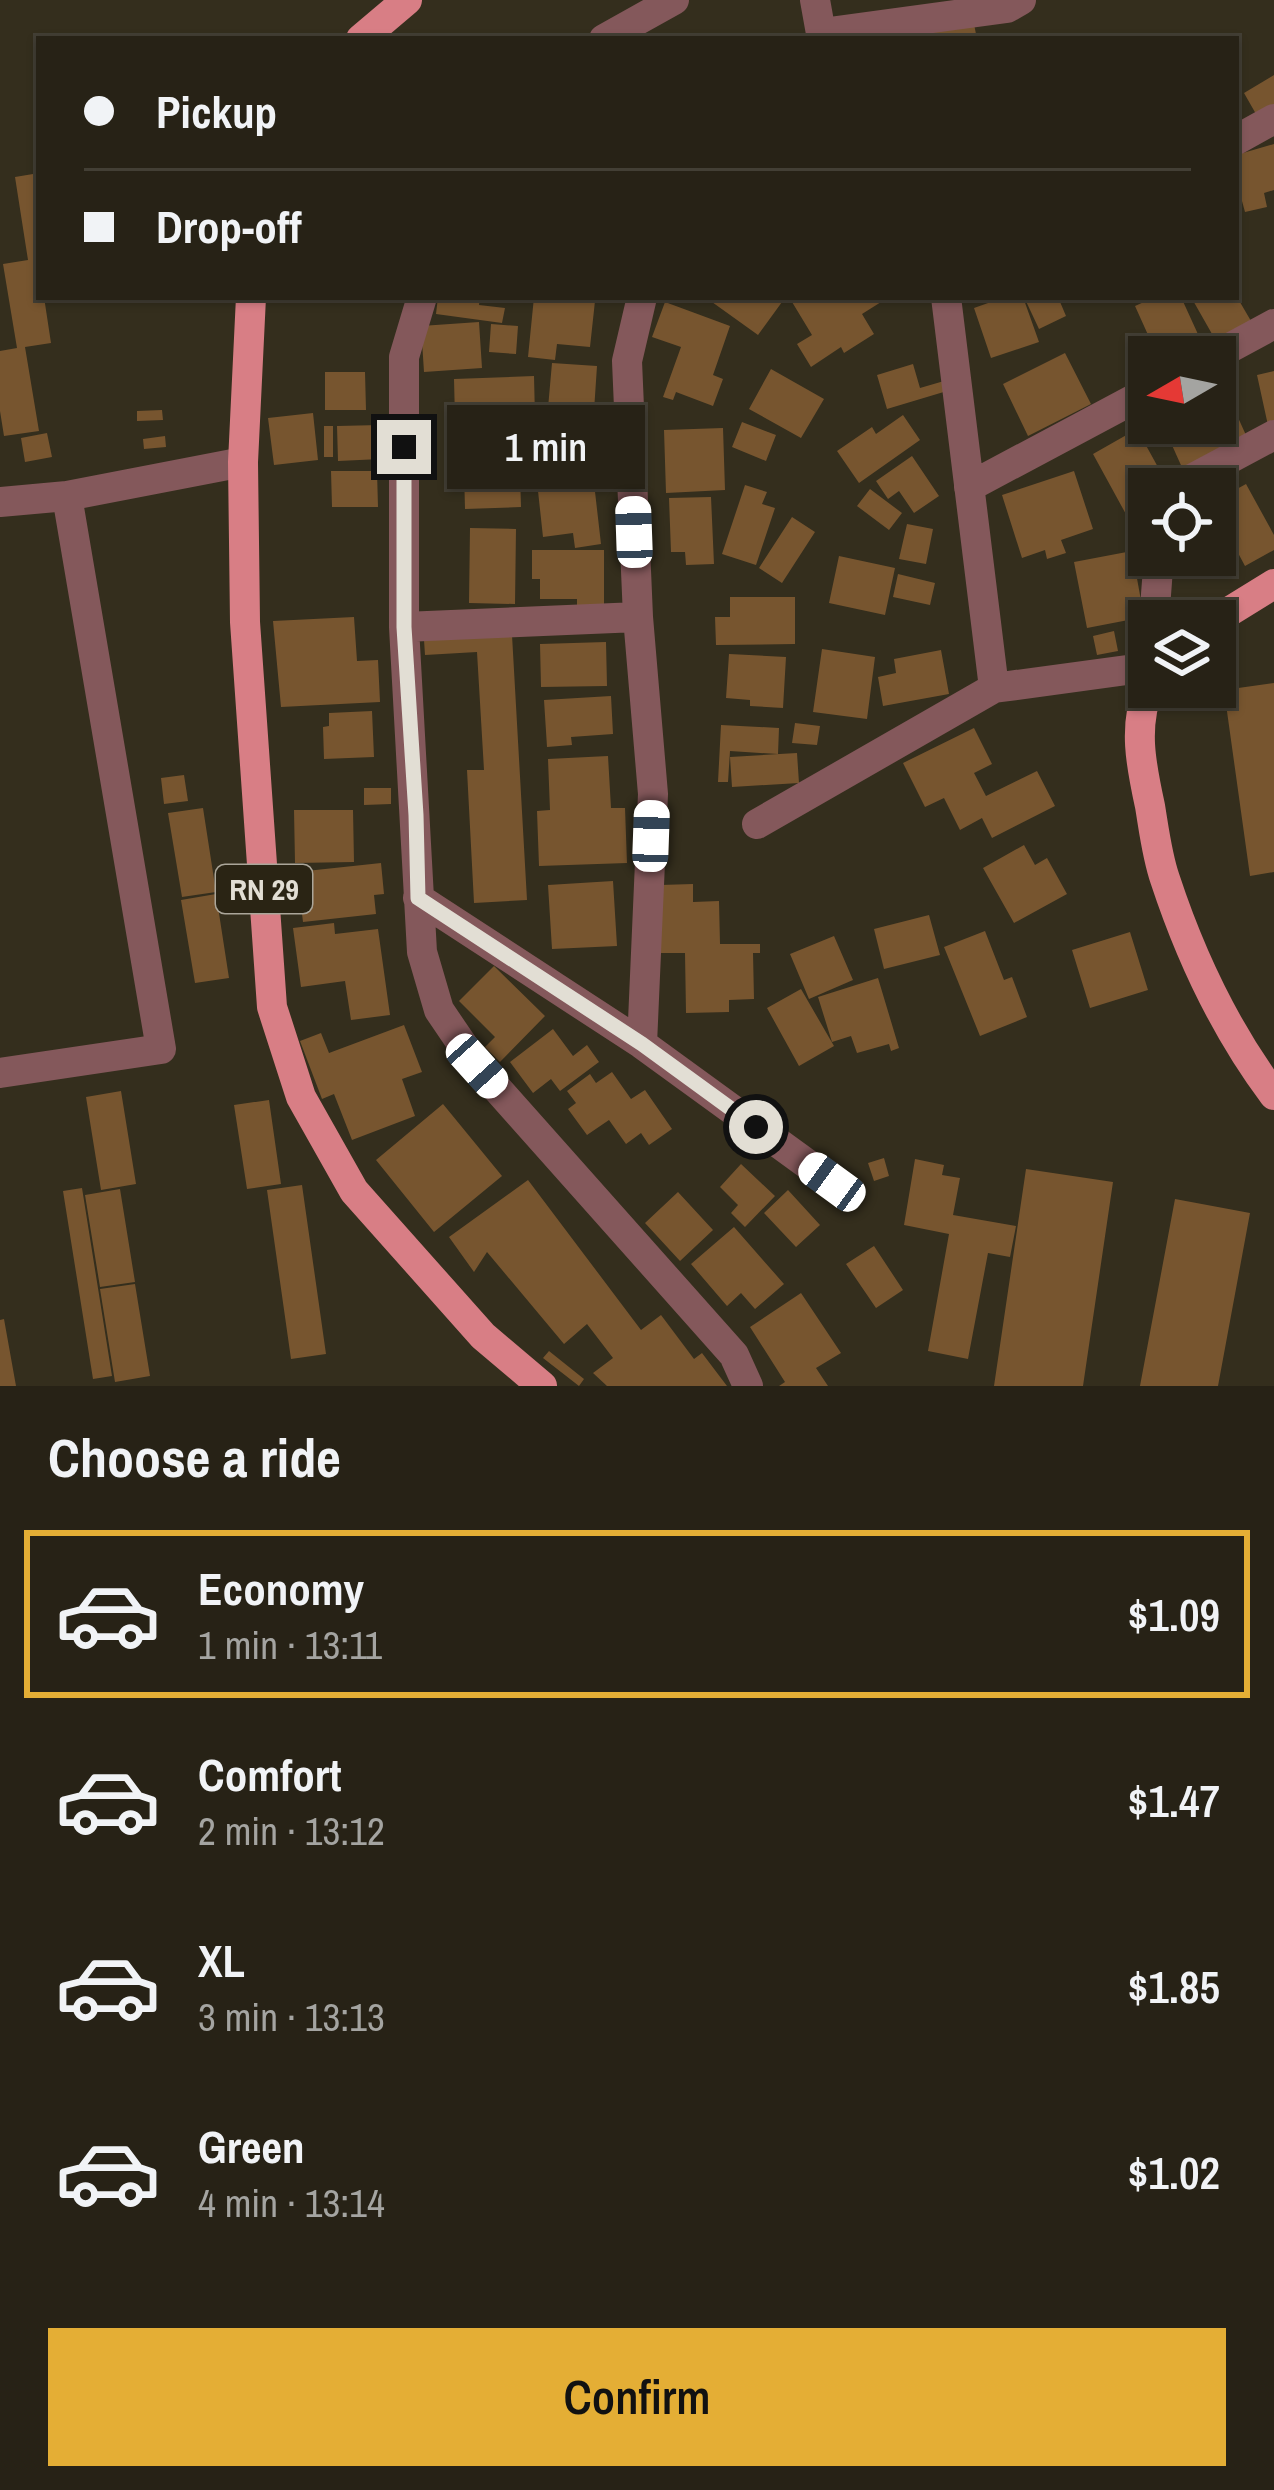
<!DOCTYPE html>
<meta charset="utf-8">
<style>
body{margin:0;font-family:"Archivo Narrow",sans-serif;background:#332f23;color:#f1f3f6;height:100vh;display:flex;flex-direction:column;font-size:45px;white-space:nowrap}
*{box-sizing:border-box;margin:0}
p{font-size:39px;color:#a4a4a1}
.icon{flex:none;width:66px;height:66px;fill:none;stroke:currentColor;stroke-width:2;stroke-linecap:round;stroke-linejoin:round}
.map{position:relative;height:1386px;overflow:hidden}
.sheet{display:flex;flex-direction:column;background:#272216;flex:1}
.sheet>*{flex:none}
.guide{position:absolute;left:36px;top:36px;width:1203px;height:264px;border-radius:0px;box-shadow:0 3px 9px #0004,0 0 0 3px #433f35;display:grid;align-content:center;height:264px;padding:0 48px;background:#272216}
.needle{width:78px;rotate:261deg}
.fabs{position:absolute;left:1128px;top:336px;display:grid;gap:24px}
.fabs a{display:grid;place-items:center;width:108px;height:108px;border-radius:0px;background:#272216;box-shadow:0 3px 9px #0004,0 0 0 3px #433f35;font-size:60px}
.end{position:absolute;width:54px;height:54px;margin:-27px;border:15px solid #e2ded4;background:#111;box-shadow:0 0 0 6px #111}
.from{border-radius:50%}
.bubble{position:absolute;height:84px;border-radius:0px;background:#272216;box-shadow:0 3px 9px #0004,0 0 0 3px #433f35;font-size:39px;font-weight:600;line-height:84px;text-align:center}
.car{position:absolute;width:36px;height:72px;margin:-36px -18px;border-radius:15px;box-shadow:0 0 9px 3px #0007;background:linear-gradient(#fff 24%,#345 0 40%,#fff 0 76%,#345 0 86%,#fff 0)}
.guide b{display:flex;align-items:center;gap:42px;height:114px;font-size:45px}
.guide b+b{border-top:3px solid #433f35}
.guide i{width:30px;height:30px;background:#f1f3f6}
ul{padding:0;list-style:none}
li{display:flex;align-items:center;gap:36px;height:168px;margin:0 24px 18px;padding:0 24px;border:6px solid transparent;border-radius:0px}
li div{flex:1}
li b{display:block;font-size:45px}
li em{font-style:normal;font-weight:600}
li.on{border-color:#e4ae35}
li>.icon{width:108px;height:108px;stroke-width:1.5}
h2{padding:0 48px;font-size:54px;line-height:144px}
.action{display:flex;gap:24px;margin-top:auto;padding:24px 48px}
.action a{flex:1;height:138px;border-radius:0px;background:#e4ae35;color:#111;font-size:48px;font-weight:600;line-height:138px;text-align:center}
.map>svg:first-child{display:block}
.building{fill:#77552f}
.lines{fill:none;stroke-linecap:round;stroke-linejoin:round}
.minor{stroke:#84585b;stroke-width:30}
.major{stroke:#d87e85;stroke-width:30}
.route{stroke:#e2ded4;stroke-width:15}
.labels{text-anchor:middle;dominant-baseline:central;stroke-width:12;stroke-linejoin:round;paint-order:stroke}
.shield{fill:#2a2414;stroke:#aba69a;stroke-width:3}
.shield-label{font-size:30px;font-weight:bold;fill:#e2ded4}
</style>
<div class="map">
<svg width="1274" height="1386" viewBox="0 0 1274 1386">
<rect width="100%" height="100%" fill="#342e1d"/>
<path class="building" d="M971 9 977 39H899L896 23Z
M1274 75V122L1264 128 1244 93Z
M1274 144V190L1264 193 1267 207 1245 212 1236 179V155Z
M39 173V297H44L51 343 25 347 39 431 4 436 0 411V351L17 348 3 264 28 260 15 177Z
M438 297H480L479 305 505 308 502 323 436 314Z
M534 297 595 301 590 347 557 344 555 360 528 357Z
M705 297H776L782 302 758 335Z
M789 297H889L862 314 874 334 844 353 841 347 811 367 797 344 812 335Z
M1005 297H1023L1039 342 991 358 974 308Z
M1024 297H1058L1066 316 1039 329Z
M1155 297H1181L1202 343 1170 357H1158L1135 306Z
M1191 297H1237L1251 321 1216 341Z
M665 302 730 326 713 375 723 379 713 406 676 392 673 400 663 397 681 347 652 337Z
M479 322 482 368 424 372 421 326Z
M491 324 518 326 516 354 489 352Z
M1065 353 1091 404 1028 436 1003 384Z
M552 363 597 366 594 411 548 408Z
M913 364 920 388 944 381 947 391 887 409 877 375Z
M771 369 824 399 801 438 749 409Z
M1274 371V429L1269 430 1257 375Z
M325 372H365L366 410H325Z
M534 376 535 417 455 419 454 379Z
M162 410 163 420 137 421V411Z
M313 413 318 460 274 465 268 418Z
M1236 413 1254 453 1189 483 1162 423H1215Z
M903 415 920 440 859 483 837 451 872 427 876 434Z
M608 421 611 447 601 448 605 481 594 483 601 544 575 548 573 533 543 537 538 491 544 490 538 433Z
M742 422 776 435 766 461 732 447Z
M380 425 381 459 338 461 337 426Z
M324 426H333V457H324Z
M723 428 725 490 666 493 664 430Z
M1137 429 1170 489H1149V533L1139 538 1093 454Z
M497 432 498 474 520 473 521 507 465 509 463 433Z
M47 433 52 457 25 462 21 438Z
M165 436 166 447 144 449 143 439Z
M912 456 939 496 914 513 899 491 888 499 876 481Z
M331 471H377L378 507H332Z
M1074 471 1093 529 1061 540 1066 553 1047 559 1045 550 1022 558 1002 495Z
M1246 484 1274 535V550L1245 566 1215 510V501Z
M745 485 767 492 762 504 775 508 756 565 722 554Z
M870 489 902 513 889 530 857 506Z
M711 497 714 564 686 565 685 552H671L669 498Z
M792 517 815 532 782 583 759 568Z
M907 524 933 529 926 564 899 559Z
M470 528 516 529 515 604 469 603Z
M532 550H604V607H577V599H540V579H532Z
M1132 551 1144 617 1087 628 1074 562Z
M839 556 895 568 885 615 829 603Z
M898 574 935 583 930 605 893 597Z
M730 597H795V644L716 645 715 617H730Z
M354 617 357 661 378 660 380 702 281 707 273 621Z
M1114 631 1118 651 1097 655 1093 636Z
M512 635 527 900 474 903 467 770H484L477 652 425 655 424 640Z
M606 642 607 686 541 687 540 644Z
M822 649 875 657 867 719 813 712Z
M941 650 949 694 883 706 878 677 896 673 894 659Z
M729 654 786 657 783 708 750 706V700L726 698Z
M1274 683V872L1250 876 1224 690Z
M611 696 613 734 571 737 572 745 547 747 544 700Z
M372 711 374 757 324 759 323 727 329 726V713Z
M795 723 820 726 817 745 792 743Z
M721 725 779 728 778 754 730 751 728 782H718Z
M974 728 992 764 974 773 986 796 1037 771 1055 806 992 838 982 818 960 830 944 798 925 807 903 763Z
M797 753 799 783 732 787 730 757Z
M608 756 611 808H625L627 863 539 866 537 811 550 810 548 759Z
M184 775 188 801 164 804 161 778Z
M364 788H391V804L364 805Z
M203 808 216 892 182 897 168 813Z
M294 810H353L354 862 295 863Z
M1024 845 1035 865 1047 858 1067 894 1014 923 983 868Z
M381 863 384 894 374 895 376 914 303 922 297 872Z
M613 881 617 946 552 949 548 885Z
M693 884V902L719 901 720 944H760V953H753L754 999 729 1000V1012L686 1013 685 953H661L660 885Z
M216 894 229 978 195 983 181 900Z
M929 915 940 955 884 969 874 929Z
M334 923 335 934 378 929 390 1015 351 1020 345 981 301 987 293 928Z
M985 931 1004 980 1012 977 1027 1017 980 1036 944 947Z
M1130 932 1148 990 1090 1008 1072 950Z
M834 936 853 980 809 999 790 954Z
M494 966 545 1016 500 1062 485 1047 495 1037 459 1001Z
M878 978 899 1048 891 1051 889 1044 857 1053 851 1036 832 1042 818 997Z
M801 989 834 1046 799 1066 767 1008Z
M404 1025 422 1072 402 1079 415 1116 352 1140 334 1094 322 1099 300 1041 321 1033 329 1053Z
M553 1029 573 1056 587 1045 599 1062 560 1091 551 1079 533 1093 510 1062Z
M612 1072 631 1099 645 1090 672 1129 649 1145 641 1133 626 1144 609 1120 587 1135 568 1109 576 1103 567 1091 590 1074 596 1083Z
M121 1091 136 1184 101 1190 86 1097Z
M269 1100 281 1184 247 1189 234 1105Z
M443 1104 502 1176 434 1232 376 1160Z
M884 1158 889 1176 874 1181 868 1163Z
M915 1159 944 1165 942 1175 960 1178 953 1215 1016 1226 1010 1257 988 1253 968 1359 928 1351 949 1234 904 1225Z
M741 1164 775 1196 745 1227 731 1213 738 1205 720 1187Z
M1026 1169 1113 1182 1083 1386H994Z
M528 1180 641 1330 661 1315 694 1359 702 1353 727 1386H607L593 1373 613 1358 587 1324 564 1344 487 1252 474 1272 449 1237Z
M302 1185 326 1354 291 1359 267 1190Z
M82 1188 112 1376 93 1379 63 1191Z
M120 1189 135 1282 100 1287 85 1195Z
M788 1190 820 1225 796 1247 764 1213Z
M678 1192 713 1230 680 1261 645 1223Z
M1175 1199 1250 1213 1218 1386H1140Z
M734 1227 784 1284 755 1309 741 1293 727 1306 691 1264Z
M874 1246 903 1290 876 1308 846 1264Z
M135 1284 150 1376 115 1382 100 1289Z
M801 1293 841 1353 816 1368 828 1386H779L785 1382 750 1327Z
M4 1319 16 1386H0V1320Z
M549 1351 584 1379 579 1386 543 1358Z"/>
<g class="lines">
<path class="minor" d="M815 0 822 39
M822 33 1007 8 1021 0
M604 39 674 0
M1236 140 1274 119
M422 297 404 357V627L422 952 439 1010 477 1066 734 1355 748 1386
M946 297 994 688
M1213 357 1274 324
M969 487 1149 391
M1181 489 1186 482 1274 435
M0 502 67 496
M1154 621 1159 555
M404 627 638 617
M757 824 994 688 1149 667
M418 898 642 1044 832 1182
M642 1044 653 794 638 617 627 361 642 297
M0 1073 161 1049 67 496 243 462"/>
<path class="major" d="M361 39 407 0
M251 297 243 462 245 622 272 1007 301 1097 354 1191 483 1336 542 1386
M1214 621 1274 584
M1149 687C1133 726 1141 765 1150 806 1154 830 1157 856 1165 879 1190 955 1226 1031 1274 1095"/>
</g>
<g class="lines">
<path class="route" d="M404 447V627L416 815 418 898 642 1044 756 1127"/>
</g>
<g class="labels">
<rect class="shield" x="216" y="865" width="96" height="48" rx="9"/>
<g class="shield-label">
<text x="264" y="889">RN 29</text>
</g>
</g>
</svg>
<div class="fabs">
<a><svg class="needle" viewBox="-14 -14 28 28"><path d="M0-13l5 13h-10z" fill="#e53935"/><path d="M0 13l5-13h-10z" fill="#a4a4a1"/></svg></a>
<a><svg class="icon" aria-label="locate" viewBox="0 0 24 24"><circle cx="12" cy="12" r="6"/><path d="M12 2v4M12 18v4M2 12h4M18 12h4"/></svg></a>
<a><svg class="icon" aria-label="layers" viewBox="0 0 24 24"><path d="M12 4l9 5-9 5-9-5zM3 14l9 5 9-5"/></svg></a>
</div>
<i class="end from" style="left:756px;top:1127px"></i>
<i class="end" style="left:404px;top:447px"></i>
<div class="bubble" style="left:447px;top:405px;width:198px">1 min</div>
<i class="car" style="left:634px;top:532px;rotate:358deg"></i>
<i class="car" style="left:651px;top:836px;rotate:2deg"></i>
<i class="car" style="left:477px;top:1066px;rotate:138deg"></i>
<i class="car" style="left:832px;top:1182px;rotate:306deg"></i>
<div class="guide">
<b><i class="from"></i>Pickup</b>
<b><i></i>Drop-off</b>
</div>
</div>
<section class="sheet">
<h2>Choose a ride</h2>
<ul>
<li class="on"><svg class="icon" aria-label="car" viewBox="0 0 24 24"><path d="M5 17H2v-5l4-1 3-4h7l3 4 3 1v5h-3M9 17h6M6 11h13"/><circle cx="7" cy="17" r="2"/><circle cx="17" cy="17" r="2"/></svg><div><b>Economy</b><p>1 min · 13:11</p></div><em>$1.09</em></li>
<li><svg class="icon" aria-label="car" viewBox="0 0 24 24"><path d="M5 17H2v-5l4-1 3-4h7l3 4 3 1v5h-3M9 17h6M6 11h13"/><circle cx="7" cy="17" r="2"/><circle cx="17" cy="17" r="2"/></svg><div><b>Comfort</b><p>2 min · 13:12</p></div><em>$1.47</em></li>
<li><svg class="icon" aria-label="car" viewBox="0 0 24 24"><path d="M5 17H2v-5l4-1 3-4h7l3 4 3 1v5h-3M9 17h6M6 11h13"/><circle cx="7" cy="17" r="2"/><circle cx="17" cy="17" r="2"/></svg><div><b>XL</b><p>3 min · 13:13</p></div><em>$1.85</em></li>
<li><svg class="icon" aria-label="car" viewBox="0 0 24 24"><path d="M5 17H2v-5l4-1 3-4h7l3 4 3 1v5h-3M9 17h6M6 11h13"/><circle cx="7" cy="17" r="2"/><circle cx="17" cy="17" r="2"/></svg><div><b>Green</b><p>4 min · 13:14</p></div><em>$1.02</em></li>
</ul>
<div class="action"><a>Confirm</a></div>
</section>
